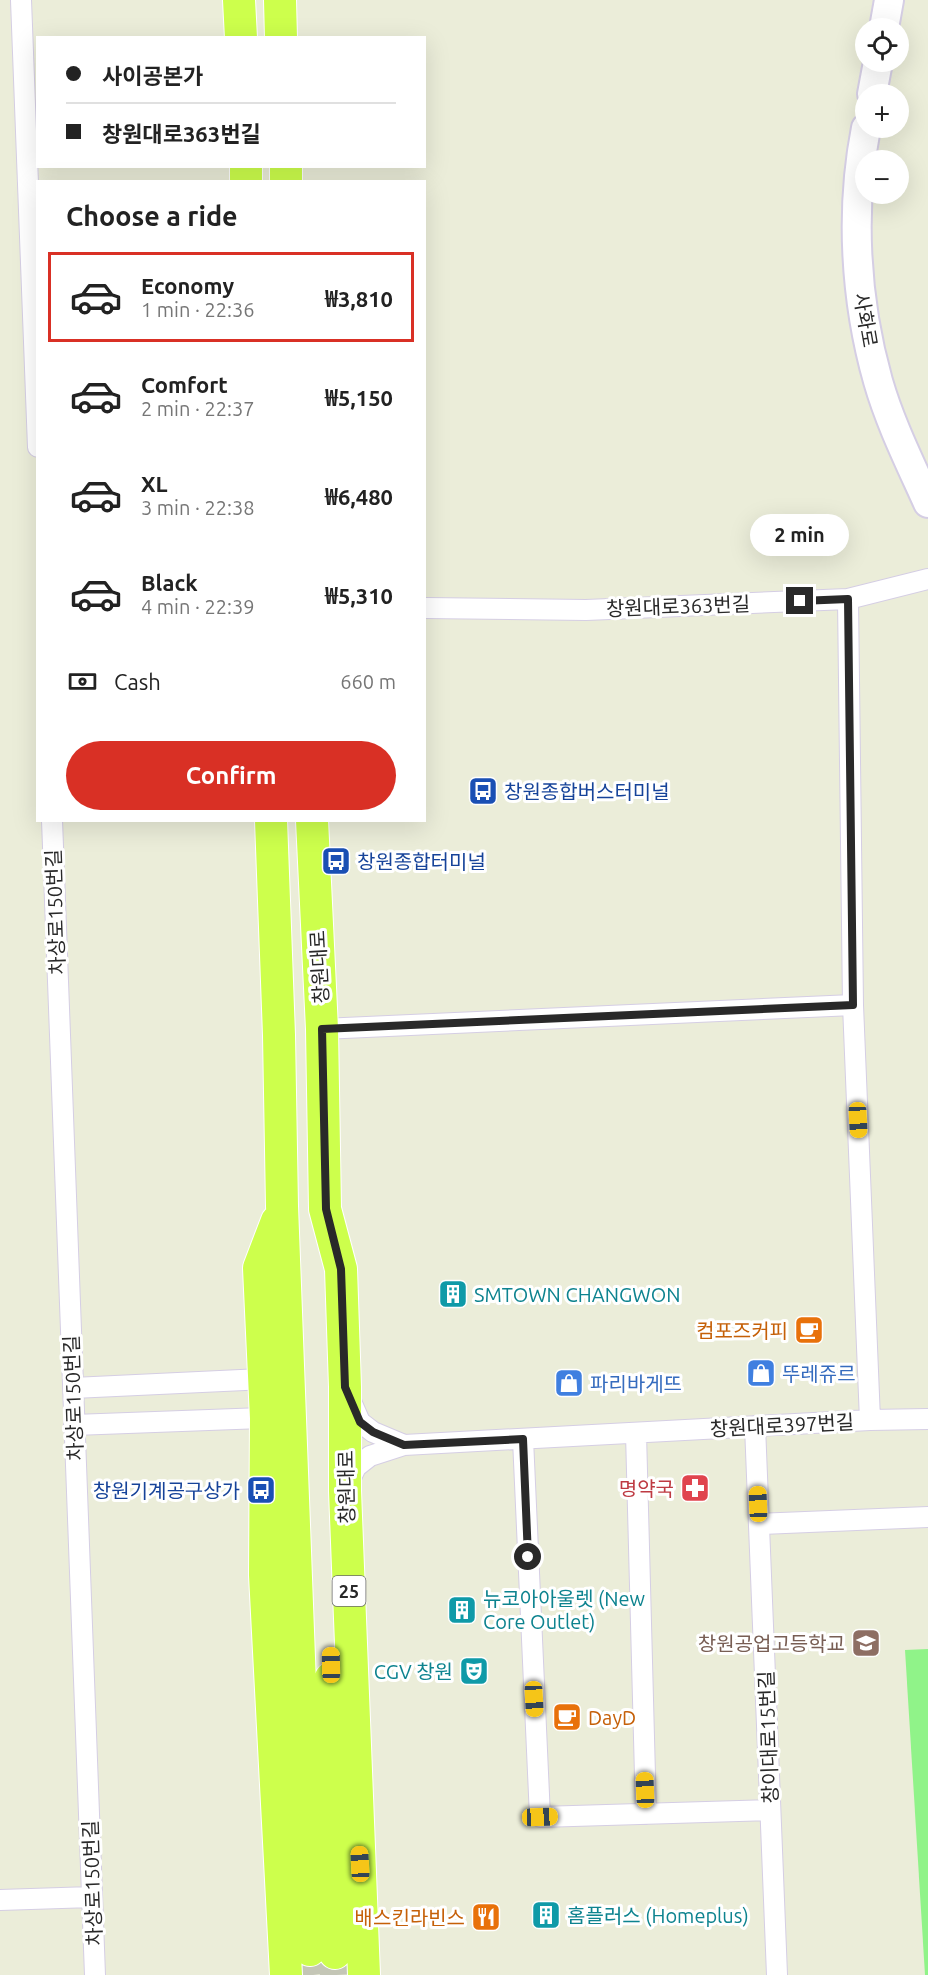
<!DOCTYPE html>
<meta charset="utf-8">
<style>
body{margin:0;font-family:Ubuntu,"Noto Sans KR",sans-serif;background:#f6f6f6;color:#222;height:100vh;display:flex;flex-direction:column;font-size:22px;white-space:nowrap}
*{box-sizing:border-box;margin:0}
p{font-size:20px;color:#767676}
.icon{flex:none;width:33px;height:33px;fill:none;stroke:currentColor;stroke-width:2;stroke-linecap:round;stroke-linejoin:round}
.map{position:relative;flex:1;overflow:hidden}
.details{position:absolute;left:36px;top:180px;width:390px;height:642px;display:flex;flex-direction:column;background:#fff;border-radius:0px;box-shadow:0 6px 24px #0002}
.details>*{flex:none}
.banner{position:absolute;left:36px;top:36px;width:390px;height:132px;border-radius:0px;box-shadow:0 6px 24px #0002;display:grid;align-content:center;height:132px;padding:0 30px;background:#fff}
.tools{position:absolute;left:855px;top:18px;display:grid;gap:12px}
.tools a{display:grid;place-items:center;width:54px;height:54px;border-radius:50%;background:#fff;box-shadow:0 6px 24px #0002;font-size:30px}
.end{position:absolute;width:27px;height:27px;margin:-14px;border:8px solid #292929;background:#fff;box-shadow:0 0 0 3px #fff}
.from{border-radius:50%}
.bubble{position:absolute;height:42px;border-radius:21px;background:#fff;box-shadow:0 6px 24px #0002;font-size:20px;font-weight:700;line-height:42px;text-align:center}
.car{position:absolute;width:18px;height:36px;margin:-18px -9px;border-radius:8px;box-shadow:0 0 4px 2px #0007;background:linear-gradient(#f5c518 24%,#345 0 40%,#f5c518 0 76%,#345 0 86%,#f5c518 0)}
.banner b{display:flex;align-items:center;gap:21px;height:57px;font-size:22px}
.banner b+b{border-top:2px solid #e0e0e0}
.banner i{width:15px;height:15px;background:#222}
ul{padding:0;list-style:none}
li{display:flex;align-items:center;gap:18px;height:90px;margin:0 12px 9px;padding:0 18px;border:3px solid transparent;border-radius:0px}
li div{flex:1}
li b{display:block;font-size:22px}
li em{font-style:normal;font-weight:700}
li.active{border-color:#d93025}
li>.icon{width:54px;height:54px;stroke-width:1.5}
h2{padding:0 30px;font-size:27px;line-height:72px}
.pay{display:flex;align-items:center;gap:15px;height:66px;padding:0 30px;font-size:22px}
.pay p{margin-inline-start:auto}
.button{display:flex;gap:12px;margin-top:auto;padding:12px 30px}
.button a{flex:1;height:69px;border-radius:36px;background:#d93025;color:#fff;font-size:24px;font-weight:700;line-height:69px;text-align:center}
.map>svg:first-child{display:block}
.pitch{fill:#90f389}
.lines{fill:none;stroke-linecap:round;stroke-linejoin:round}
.primary-tunnel{stroke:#c4c6b6;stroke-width:32;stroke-dasharray:32 16;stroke-linecap:butt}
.minor-casing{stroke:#d5cee4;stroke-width:22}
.secondary-casing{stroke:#d5cee4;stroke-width:32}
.primary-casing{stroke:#fff;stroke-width:34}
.minor{stroke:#fff;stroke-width:20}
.secondary{stroke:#fff;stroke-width:28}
.primary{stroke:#cdff4c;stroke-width:32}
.route{stroke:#292929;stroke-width:8}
.labels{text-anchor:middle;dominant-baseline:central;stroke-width:6;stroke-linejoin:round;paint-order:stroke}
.shield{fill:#fff;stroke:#696969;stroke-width:1.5}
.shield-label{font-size:18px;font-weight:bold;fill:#292929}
.street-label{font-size:20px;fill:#292929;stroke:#fff}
.transit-label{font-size:20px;fill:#164399;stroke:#fff;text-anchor:start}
.culture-label{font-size:20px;fill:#0d838f;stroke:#fff;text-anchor:start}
.food-label{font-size:20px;fill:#c56008;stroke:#fff;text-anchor:end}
.shop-label{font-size:20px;fill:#366cbe;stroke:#fff;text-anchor:start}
.health-label{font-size:20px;fill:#be3a42;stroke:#fff;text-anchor:end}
.education-label{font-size:20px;fill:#785e54;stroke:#fff;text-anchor:end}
</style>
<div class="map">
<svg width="928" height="1975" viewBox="0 0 928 1975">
<rect width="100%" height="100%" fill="#ebedd9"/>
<path class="pitch" d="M928 1649V1975H925L905 1650Z"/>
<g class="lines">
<path class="primary-tunnel" d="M310 1950 313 1975
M335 1953 336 1975"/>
<g class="minor-casing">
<path id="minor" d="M21 0 38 447
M848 599 853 1005 870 1420
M424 608 586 610 848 599 928 579
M52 820 95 1975
M322 1029 853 1005
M73 1388 264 1379
M350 1399 360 1422 373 1432 404 1445
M74 1425 266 1418
M755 1426 777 1975
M636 1433 646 1814
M523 1439 540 1817 770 1810
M348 1484 356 1467 370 1456 404 1445 870 1420 928 1419
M759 1524 928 1517
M0 1900 92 1897"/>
</g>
<g class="secondary-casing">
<path id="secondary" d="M884 28 889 0
M872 94 878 62
M866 128C850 210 855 300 878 381 890 423 910 463 928 503"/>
</g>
<g class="primary-casing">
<path id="primary" d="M239 0 241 38
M280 0 281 38
M246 166V182
M286 166V182
M271 820 279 1035 282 1206 310 1950
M312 820 322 1029 325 1209 341 1269 345 1387V1491L364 1975
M277 1221 259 1268 266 1418 265 1575 286 1975
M331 1678 335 1953"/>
</g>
<use href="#minor" class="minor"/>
<use href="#secondary" class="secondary"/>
<use href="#primary" class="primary"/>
</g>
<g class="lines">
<path class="route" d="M528 1557 523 1439 404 1445 373 1432 360 1422 345 1387 341 1269 326 1209 322 1029 853 1005 848 599 800 601"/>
</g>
<defs>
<g id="bus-square" transform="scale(1.5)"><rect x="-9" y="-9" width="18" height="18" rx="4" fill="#1a4fb4" stroke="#fff"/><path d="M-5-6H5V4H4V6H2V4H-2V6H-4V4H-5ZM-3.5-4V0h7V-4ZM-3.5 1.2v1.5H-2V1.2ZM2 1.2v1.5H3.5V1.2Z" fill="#fff"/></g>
<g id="building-square" transform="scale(1.5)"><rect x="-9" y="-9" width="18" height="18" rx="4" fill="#0f9aa8" stroke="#fff"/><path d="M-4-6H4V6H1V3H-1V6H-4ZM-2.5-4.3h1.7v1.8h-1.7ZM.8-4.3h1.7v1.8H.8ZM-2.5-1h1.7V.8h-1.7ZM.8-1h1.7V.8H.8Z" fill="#fff"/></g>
<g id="cafe-square" transform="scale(1.5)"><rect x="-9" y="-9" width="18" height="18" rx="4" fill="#e8710a" stroke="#fff"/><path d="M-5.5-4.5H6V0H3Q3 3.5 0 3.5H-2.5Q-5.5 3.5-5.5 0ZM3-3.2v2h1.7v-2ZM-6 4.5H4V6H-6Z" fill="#fff"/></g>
<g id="shop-square" transform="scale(1.5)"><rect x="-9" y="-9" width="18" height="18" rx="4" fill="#3f7fe0" stroke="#fff"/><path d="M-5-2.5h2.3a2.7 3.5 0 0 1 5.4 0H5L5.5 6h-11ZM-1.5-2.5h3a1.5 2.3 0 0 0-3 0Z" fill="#fff"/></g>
<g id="pharmacy-square" transform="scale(1.5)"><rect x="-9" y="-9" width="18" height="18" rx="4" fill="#e0444e" stroke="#fff"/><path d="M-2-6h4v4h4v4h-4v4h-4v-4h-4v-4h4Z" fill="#fff"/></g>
<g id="school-square" transform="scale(1.5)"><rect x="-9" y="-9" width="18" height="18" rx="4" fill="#8d6e63" stroke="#fff"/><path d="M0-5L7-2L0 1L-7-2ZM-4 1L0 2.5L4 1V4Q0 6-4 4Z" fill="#fff"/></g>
<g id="theatre-square" transform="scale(1.5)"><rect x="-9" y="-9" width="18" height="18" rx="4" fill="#0f9aa8" stroke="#fff"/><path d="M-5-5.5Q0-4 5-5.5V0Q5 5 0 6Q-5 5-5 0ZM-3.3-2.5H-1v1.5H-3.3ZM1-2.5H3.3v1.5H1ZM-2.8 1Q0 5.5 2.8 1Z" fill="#fff"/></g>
<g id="restaurant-square" transform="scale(1.5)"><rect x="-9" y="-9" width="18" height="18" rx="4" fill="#e8710a" stroke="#fff"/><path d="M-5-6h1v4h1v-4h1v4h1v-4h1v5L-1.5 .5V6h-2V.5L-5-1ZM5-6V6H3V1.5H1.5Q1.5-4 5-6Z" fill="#fff"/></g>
</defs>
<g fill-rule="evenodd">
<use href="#bus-square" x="483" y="791"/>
<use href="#bus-square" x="336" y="861"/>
<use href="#building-square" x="453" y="1294"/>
<use href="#cafe-square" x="809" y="1330"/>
<use href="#shop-square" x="761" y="1373"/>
<use href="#shop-square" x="569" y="1383"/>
<use href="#pharmacy-square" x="695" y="1488"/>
<use href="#bus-square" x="261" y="1490"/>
<use href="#building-square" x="462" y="1610"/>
<use href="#school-square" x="866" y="1643"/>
<use href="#theatre-square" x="474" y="1671"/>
<use href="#cafe-square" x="567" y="1717"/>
<use href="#building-square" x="546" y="1915"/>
<use href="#restaurant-square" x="486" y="1917"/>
</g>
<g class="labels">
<rect class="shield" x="332.5" y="1576" width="33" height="30" rx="4.5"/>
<g class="shield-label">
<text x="349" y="1591">25</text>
</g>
<g class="street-label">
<text transform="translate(866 320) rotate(80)">사화로</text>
<text transform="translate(678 606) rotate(-2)">창원대로363번길</text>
<text transform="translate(55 912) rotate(-92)">차상로150번길</text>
<text transform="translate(319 967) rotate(-93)">창원대로</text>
<text transform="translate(73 1398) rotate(-92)">차상로150번길</text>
<text transform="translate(782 1425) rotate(-3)">창원대로397번길</text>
<text transform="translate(346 1487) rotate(-91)">창원대로</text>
<text transform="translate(768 1737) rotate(-92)">창이대로15번길</text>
<text transform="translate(92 1883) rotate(-92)">차상로150번길</text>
</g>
<g class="transit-label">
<text x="504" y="791">창원종합버스터미널</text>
<text x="357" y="861">창원종합터미널</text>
<text x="240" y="1490" text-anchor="end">창원기계공구상가</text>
</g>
<g class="culture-label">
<text x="474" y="1294">SMTOWN CHANGWON</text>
<text x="483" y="1598">뉴코아아울렛 (New<tspan x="483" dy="23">Core Outlet)</tspan></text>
<text x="453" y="1671" text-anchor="end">CGV 창원</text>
<text x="567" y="1915">홈플러스 (Homeplus)</text>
</g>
<g class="food-label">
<text x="788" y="1330">컴포즈커피</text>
<text x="588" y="1717" text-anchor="start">DayD</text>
<text x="465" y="1917">배스킨라빈스</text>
</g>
<g class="shop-label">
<text x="782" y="1373">뚜레쥬르</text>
<text x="590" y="1383">파리바게뜨</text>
</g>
<g class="health-label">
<text x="674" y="1488">명약국</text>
</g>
<g class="education-label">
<text x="845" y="1643">창원공업고등학교</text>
</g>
</g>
</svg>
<div class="tools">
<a><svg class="icon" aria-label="locate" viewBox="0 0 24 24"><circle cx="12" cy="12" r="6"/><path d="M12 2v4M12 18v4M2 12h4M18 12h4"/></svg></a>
<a>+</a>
<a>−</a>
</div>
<i class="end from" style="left:528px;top:1557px"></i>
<i class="end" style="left:800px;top:601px"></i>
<div class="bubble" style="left:750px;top:514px;width:99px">2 min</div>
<i class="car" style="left:858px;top:1120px;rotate:177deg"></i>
<i class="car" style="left:758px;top:1504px;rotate:358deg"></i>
<i class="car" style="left:331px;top:1665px;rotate:359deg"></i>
<i class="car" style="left:534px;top:1699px;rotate:177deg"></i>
<i class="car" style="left:645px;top:1790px;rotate:358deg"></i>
<i class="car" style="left:540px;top:1817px;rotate:88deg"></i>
<i class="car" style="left:360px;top:1864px;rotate:357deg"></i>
<div class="banner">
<b><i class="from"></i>사이공본가</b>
<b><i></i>창원대로363번길</b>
</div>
<section class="details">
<h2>Choose a ride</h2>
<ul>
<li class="active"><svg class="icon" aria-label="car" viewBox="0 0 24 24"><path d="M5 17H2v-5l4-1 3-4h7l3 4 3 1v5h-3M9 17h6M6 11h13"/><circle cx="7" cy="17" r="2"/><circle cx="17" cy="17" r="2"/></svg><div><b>Economy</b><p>1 min · 22:36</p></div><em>₩3,810</em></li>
<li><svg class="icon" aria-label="car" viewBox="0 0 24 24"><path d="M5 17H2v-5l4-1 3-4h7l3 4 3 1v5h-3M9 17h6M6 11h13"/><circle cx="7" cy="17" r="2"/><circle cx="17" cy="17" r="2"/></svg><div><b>Comfort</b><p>2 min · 22:37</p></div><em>₩5,150</em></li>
<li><svg class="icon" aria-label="car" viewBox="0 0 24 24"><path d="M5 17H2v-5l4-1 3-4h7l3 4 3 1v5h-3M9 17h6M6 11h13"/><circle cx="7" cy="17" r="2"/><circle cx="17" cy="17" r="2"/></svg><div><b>XL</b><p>3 min · 22:38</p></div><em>₩6,480</em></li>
<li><svg class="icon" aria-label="car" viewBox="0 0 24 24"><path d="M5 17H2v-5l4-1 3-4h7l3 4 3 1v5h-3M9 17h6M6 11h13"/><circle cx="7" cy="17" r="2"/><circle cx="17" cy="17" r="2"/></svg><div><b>Black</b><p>4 min · 22:39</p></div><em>₩5,310</em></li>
</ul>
<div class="pay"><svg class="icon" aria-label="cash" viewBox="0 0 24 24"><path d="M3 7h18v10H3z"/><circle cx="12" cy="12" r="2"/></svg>Cash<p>660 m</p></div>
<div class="button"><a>Confirm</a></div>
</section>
</div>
